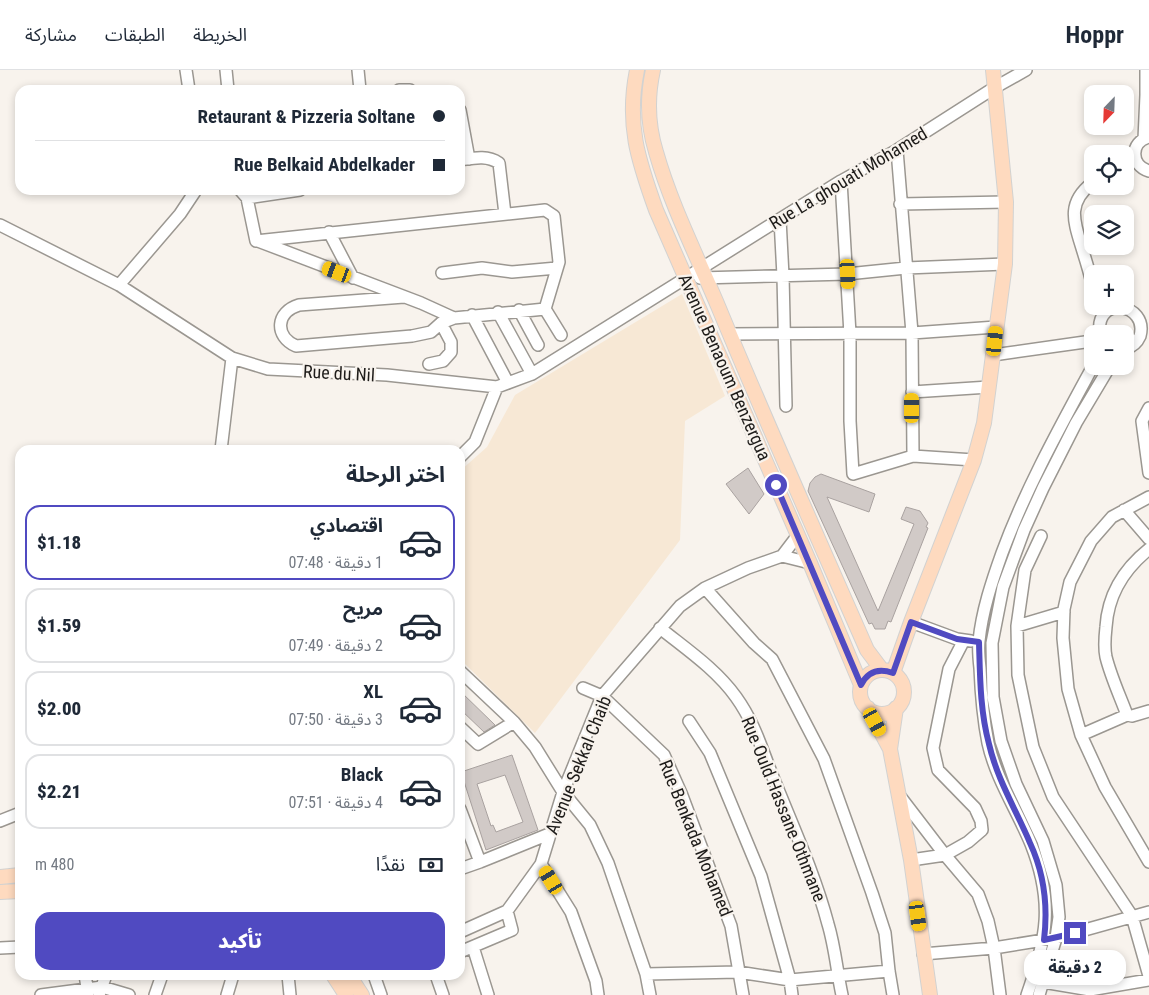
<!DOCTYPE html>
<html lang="ar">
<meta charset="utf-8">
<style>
body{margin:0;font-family:"Roboto Condensed","Noto Sans Arabic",sans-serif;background:#f2f2f3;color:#1f2937;direction:rtl;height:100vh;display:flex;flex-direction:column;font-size:19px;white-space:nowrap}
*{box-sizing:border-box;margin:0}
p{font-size:16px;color:#747a83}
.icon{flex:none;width:28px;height:28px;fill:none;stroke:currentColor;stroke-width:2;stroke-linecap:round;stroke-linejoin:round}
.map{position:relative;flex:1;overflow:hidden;direction:ltr}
.sheet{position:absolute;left:15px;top:375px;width:450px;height:535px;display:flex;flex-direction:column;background:#fff;border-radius:15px;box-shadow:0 2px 8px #0003;direction:rtl}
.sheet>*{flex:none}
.guide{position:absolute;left:15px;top:15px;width:450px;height:110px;border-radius:15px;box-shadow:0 2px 8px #0003;direction:rtl;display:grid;align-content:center;height:110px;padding:0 20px;background:#fff}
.needle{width:32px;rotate:203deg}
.tools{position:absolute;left:1084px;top:15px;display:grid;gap:10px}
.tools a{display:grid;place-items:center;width:50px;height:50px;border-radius:10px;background:#fff;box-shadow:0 2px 8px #0003;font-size:25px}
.end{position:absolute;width:22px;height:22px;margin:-11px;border:6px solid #504ac1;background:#fff;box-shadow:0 0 0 2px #fff}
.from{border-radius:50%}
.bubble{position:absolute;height:35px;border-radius:15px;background:#fff;box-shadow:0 2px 8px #0003;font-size:16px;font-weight:800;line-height:35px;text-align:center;direction:rtl}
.car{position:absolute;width:15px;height:30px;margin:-15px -8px;border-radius:6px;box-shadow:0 0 4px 1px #0007;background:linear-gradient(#f5c518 24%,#345 0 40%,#f5c518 0 76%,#345 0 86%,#f5c518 0)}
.guide b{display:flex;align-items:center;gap:18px;height:48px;font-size:19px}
.guide b+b{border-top:1px solid #e0e1e3}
.guide i{width:12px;height:12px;background:#1f2937}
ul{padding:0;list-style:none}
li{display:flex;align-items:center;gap:15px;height:75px;margin:0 10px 8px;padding:0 10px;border:2px solid #e0e1e3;border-radius:15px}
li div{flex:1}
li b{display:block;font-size:19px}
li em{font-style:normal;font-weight:800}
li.selected{border-color:#504ac1}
li>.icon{width:45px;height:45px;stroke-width:1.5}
h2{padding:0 20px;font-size:22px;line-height:60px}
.pay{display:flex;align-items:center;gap:12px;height:55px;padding:0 20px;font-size:19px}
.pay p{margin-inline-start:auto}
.button{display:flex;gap:10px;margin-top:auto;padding:10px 20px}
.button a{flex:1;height:58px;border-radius:15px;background:#504ac1;color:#fff;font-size:20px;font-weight:800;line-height:58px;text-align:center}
header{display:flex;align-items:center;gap:30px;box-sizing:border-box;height:70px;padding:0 25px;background:#fff;border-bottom:1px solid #e0e1e3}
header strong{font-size:24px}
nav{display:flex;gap:28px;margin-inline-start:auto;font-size:18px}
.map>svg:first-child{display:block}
.education{fill:#f7e8d5}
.building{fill:#d1cac7;stroke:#a9a2a0;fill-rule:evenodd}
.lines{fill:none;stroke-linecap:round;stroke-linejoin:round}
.minor-casing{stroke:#9b9791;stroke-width:14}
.major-casing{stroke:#d2d2d1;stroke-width:16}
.minor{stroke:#fff;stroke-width:11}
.major{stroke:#fedabf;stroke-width:14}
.route{stroke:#504ac1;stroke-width:6}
.labels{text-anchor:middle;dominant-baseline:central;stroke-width:4.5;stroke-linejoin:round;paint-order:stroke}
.street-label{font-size:18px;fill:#1e1c1a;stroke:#f8f3ed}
</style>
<header>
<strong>Hoppr</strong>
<nav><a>الخريطة</a><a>الطبقات</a><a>مشاركة</a></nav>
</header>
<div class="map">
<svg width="1149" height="925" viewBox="0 0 1149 925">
<rect width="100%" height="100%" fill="#f8f3ed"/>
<path class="education" d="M682 224 725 326 685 351 680 470 535 663 460 589V401L487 377 515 325Z"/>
<path class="building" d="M748 398 764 424 749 444 726 414Z
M821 404 875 424 869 442 827 427 878 541 914 454 901 449 906 437 920 441 928 453 926 457 928 458 891 552 888 551 885 559H875L872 553 869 554 808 421 810 413 815 407Z
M460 621 495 655 484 662 460 639Z
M512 685 538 760 486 780 461 702ZM505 705 523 752 496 762 493 755 491 756 477 714Z"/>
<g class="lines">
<g class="minor-casing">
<path id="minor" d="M186 0 189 20
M226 0 228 20
M358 0 360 20
M399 20H410
M460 40 469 89
M1149 67C1130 72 1130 95 1149 101
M1144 69 1146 25V0
M897 80 912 263 913 386
M460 90C474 88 487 85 499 93L505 144
M841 111 850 264V351L853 404 913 386 974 390
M1092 113C1068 132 1073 149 1081 175 1085 188 1089 200 1092 213
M240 120 247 128 256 171
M247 128 300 120
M900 134 1006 132
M780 149 783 206 786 336
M0 155 119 215 232 288 268 299 387 305 497 317 532 304 841 111 897 80 994 18 1026 0
M329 162 353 208
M256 171 545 140 554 146 559 192 545 239 454 248 441 253
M258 171 421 233 454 248
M442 203 482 198 512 202 557 198
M700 208 847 204 906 198 1005 194
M119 215 180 144 196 120
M404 227 299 235C276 242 274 266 296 276L412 266 431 262 441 253 451 272V282L443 291 429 294
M545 239 561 265
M519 240 538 275
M498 242 532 304
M472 245 508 313
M730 264 912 263 996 257
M1100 264C1094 224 1149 233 1140 266 1137 273 1132 277 1125 279
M993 285 1092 271
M912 322 989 317
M1149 338 1142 351 1149 403
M221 380 232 288
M460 387 475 372 497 317
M1149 427 1112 447 1091 471 1070 512 1064 539 1063 568 1068 619 1081 665 1105 717 1149 792
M1124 440 1149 469
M1041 466 1025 500 1017 556 1018 605 1033 677 1053 727 1132 846 1149 906
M1149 479C1124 499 1108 524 1106 557 1105 566 1104 578 1106 587 1111 607 1120 626 1127 645L1132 646 1149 641
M782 486 810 493
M782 486 798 465
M705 518 754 573 772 589 824 689 872 823 885 863 889 901 893 925
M911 552 957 569 971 571
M1017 556 1064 542
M660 558C686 579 716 599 736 627 756 655 762 681 775 712 794 759 815 805 828 854 835 877 837 902 842 925
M460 601 514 652 535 677 563 722 590 755 608 793 646 904 650 925
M583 618 602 626 664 685 681 723 731 856 743 925
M689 651 710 683 761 806 790 910 792 925
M460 657 478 674 514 652
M1081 665 1127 645
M899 725 945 785 978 824 988 851 994 878 1000 925
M460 739 480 792 549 764
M0 751 20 743
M911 790 945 785 968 772 982 760 981 751 975 738 938 700 933 678 949 599 964 570
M541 794 571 842 596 911 598 925
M460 799 480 792
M460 862 507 841 541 794 563 722 602 626 680 536 705 518 748 498 782 486
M473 877 488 925
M0 878 20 877
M460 882 512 860 507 841
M923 884 994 878 1056 868 1149 842
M646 904 738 902 790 910 889 901
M85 905 88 923
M288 905 290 925
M374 905 381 925
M436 905 443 925
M1043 912 1090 920 1149 910
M41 925 102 917 129 925
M99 925 106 905
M155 925 162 905
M227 925 233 905
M1027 925C1047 868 1054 832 1031 774 1017 740 996 709 988 673 983 648 981 623 980 598 979 589 978 580 979 571 982 541 992 511 1002 483 1026 418 1060 357 1093 296
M1039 925 1056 868 1059 847 1056 815 1043 771 1016 714 1001 671 993 627 992 573 1003 517 1024 460 1043 418 1076 353 1110 296"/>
</g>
<g class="major-casing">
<path id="major" d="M637 0C626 54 638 90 656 140L810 493 861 615
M653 0C647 27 648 56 656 82 671 135 697 186 718 236 766 352 817 466 867 580L882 600
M860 622a22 22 0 1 1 44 0a22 22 0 1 1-44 0Z
M893 603 911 552 974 390 984 353 1005 194 1006 132 993 0
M868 638 890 679
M896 638 890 679 911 790 930 925
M0 807 20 805
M0 822 20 821
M333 905 346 925
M349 905 362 925"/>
</g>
<use href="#minor" class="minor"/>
<use href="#major" class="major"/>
</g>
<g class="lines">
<path class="route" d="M776 415 861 615C868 601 879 598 893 603L911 552 957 569 979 572C980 606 980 641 989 674 997 709 1016 740 1030 773 1044 803 1048 837 1044 870L1075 863"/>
</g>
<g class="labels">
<g class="street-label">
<text transform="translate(848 108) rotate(-31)">Rue La ghouati Mohamed</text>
<text transform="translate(725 297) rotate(66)">Avenue Benaoum Benzergua</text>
<text transform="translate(339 303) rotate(3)">Rue du Nil</text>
<text transform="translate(578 695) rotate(-68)">Avenue Sekkal Chaib</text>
<text transform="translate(784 739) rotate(68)">Rue Ould Hassane Othmane</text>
<text transform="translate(696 768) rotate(68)">Rue Benkada Mohamed</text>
</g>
</g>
</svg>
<div class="tools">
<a><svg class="needle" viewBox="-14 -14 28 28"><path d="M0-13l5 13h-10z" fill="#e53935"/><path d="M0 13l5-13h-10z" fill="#747a83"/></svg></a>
<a><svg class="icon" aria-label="locate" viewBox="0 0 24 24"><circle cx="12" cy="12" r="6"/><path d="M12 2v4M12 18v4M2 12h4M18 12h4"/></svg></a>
<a><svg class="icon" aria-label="layers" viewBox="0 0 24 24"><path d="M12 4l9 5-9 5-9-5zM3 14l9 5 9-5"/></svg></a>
<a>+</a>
<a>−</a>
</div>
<i class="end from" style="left:776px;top:415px"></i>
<i class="end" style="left:1075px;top:863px"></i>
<div class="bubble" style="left:1024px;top:880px;width:102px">2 دقيقة</div>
<i class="car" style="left:337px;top:202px;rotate:291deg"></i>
<i class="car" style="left:848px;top:204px;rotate:177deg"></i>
<i class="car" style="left:995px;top:271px;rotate:6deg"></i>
<i class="car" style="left:912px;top:338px;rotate:0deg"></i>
<i class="car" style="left:875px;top:652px;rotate:151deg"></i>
<i class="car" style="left:551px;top:810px;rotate:329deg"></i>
<i class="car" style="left:918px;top:846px;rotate:172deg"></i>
<div class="guide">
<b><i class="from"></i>Retaurant &amp; Pizzeria Soltane</b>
<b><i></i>Rue Belkaid Abdelkader</b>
</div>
<section class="sheet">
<h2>اختر الرحلة</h2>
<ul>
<li class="selected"><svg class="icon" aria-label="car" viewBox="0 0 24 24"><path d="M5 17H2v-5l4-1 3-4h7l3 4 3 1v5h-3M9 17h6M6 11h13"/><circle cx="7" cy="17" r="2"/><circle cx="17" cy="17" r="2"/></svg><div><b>اقتصادي</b><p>1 دقيقة · 07:48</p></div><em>$1.18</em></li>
<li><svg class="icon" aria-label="car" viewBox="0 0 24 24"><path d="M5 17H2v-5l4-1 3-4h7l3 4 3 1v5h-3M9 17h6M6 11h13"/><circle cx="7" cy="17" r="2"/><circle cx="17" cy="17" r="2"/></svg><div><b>مريح</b><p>2 دقيقة · 07:49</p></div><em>$1.59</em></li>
<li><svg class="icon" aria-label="car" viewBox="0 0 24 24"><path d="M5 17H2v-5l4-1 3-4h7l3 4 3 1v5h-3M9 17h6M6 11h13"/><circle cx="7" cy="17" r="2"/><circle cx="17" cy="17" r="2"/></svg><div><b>XL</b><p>3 دقيقة · 07:50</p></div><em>$2.00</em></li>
<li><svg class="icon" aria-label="car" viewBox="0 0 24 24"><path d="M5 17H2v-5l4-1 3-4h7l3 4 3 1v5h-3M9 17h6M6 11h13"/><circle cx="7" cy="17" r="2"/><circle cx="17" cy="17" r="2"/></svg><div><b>Black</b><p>4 دقيقة · 07:51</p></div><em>$2.21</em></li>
</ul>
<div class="pay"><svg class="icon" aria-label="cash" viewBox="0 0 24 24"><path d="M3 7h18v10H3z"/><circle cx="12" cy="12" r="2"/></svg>نقدًا<p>480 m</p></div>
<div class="button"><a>تأكيد</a></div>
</section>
</div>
